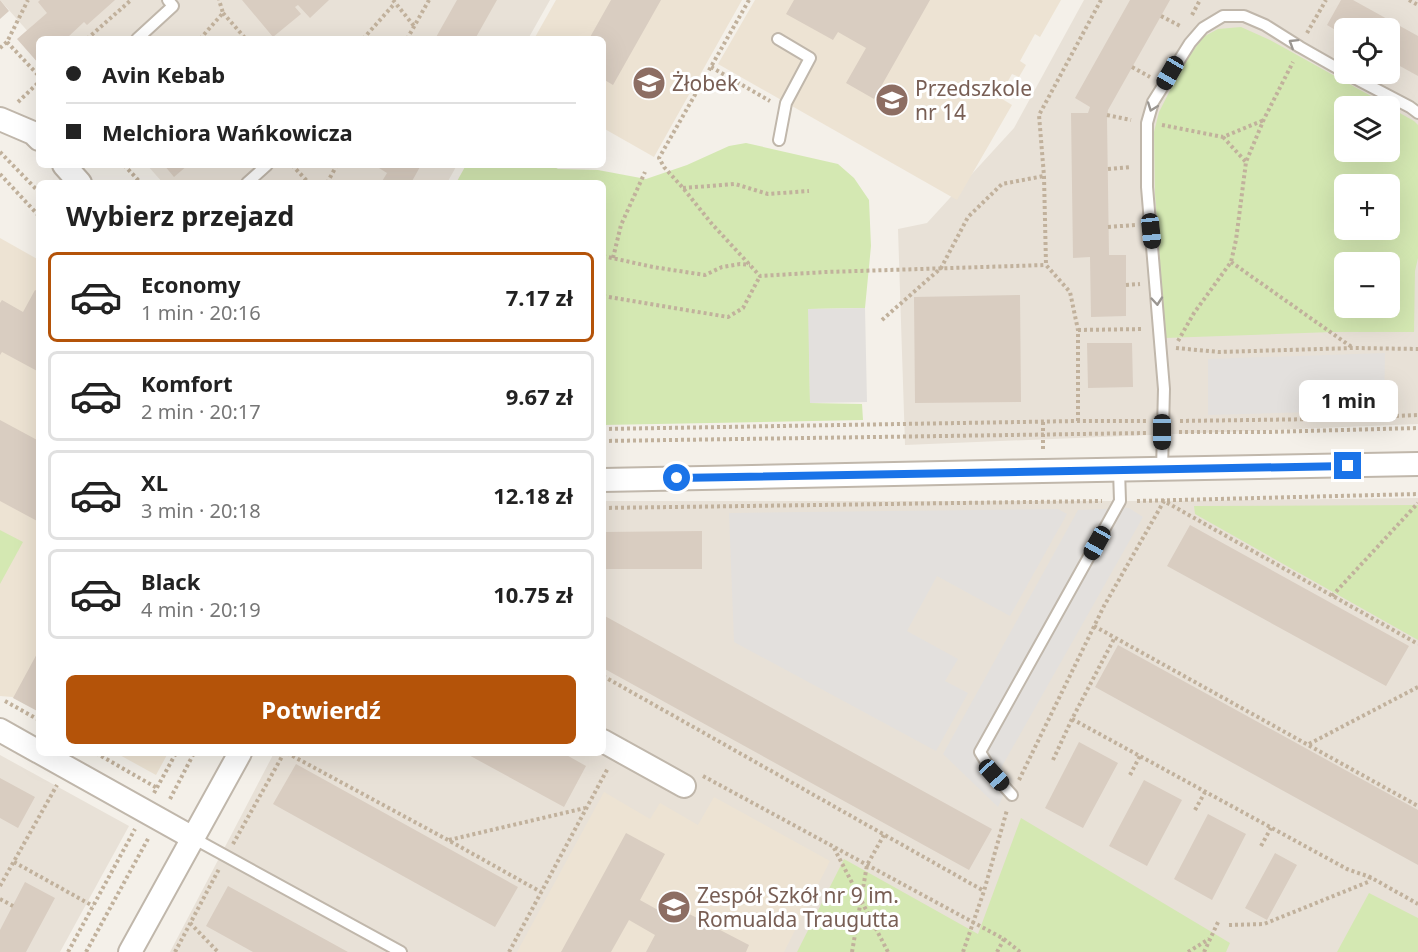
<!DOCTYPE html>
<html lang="pl">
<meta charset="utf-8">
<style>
body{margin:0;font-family:"Noto Sans",sans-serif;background:#f2f2f2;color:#222;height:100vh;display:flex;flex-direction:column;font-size:22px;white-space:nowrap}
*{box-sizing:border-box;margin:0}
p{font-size:20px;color:#767676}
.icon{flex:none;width:33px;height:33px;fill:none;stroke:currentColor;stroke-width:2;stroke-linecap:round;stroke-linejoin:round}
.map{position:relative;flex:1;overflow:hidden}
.sheet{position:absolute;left:36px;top:180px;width:570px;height:576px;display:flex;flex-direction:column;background:#fff;border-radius:9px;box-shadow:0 6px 24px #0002}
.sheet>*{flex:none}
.banner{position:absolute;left:36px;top:36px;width:570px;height:132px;border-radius:9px;box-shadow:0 6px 24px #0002;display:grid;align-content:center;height:132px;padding:0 30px;background:#fff}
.buttons{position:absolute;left:1334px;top:18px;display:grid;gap:12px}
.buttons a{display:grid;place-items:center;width:66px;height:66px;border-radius:9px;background:#fff;box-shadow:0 6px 24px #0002;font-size:30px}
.end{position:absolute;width:27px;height:27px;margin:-14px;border:8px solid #1a73e8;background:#fff;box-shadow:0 0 0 3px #fff}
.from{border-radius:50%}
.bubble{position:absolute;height:42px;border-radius:9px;background:#fff;box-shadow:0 6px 24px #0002;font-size:20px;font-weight:700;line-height:42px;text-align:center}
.car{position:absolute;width:18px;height:36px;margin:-18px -9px;border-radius:8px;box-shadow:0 0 4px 2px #0007;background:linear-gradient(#222 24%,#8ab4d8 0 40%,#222 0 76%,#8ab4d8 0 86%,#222 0)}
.banner b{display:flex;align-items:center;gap:21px;height:57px;font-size:22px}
.banner b+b{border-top:2px solid #e0e0e0}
.banner i{width:15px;height:15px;background:#222}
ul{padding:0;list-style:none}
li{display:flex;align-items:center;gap:18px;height:90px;margin:0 12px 9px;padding:0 18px;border:3px solid #e0e0e0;border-radius:9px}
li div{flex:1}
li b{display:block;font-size:22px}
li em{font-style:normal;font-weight:700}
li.active{border-color:#b45309}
li>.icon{width:54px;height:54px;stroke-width:1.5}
h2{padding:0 30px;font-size:27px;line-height:72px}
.action{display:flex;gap:12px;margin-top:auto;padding:12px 30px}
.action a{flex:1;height:69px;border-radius:9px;background:#b45309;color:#fff;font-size:24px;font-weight:700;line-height:69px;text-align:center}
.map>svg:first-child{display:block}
.residential{fill:#e8e1d7;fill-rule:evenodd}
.education{fill:#ede3d3}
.green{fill:#d4e8b2;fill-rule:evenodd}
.parking{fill:#e3e0dd}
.building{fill:#d9cdc1}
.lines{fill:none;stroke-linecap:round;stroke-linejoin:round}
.service-casing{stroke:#c0b7ab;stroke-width:14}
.minor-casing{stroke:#c0b7ab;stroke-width:26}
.path{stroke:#c1b19c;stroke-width:4;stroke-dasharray:3 3;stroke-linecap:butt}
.service{stroke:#fff;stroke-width:10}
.minor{stroke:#fff;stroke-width:22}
.oneway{stroke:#9a9691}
.route{stroke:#1a73e8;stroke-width:8}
.labels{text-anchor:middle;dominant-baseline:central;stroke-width:6;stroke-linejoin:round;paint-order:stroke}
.education-label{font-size:21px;fill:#785e54;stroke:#fff;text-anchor:start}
</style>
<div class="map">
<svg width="1418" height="952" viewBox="0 0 1418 952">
<rect width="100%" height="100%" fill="#f4f0e9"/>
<path class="residential" d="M0 0H550L528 39H39V44Z
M1084 0H1418V424L905 445 898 229 927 223 1014 128ZM1344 28H1389V74H1344ZM1344 106H1389V152H1344ZM1344 184H1389V230H1344ZM1344 262H1389V308H1344Z
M147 165H457L447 183H163Z
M1418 498V952H170L274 753H603V501H1164Z
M0 755 129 826 60 952H0Z"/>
<path class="education" d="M556 0H742L654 157 603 128V39H534Z
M755 0H1061L1040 37 1035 34 1020 61 1026 65 1019 77 1012 74 999 97 1012 105 957 200 718 64Z
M0 238 39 260V711L12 697 0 696Z
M116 753H168L156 775Z
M604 792 650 819 660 803 698 825 714 797 830 861 784 952H517Z"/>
<path class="green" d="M1241 27 1270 40 1389 106H1344V152H1389V107L1414 121 1418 125V258L1415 271 1414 332H1332L1165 338 1155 193 1154 132 1159 112 1183 65 1203 37 1218 29ZM1389 184V230H1344V184ZM1389 262V308H1344V262Z
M746 143 838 164 854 178 869 200 871 246 865 308 809 309 810 403 862 404 863 420 603 425V183H456L466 165H551L558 169 598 170 646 179 687 165 729 146Z
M1418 505V640L1195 514 1194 506Z
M0 530 23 542 0 584Z
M1021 818 1230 943 1226 952H797L844 859 978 934Z
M1369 893 1418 918V952H1337Z"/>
<path class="parking" d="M865 308 867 402 810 403 808 309Z
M1385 353 1384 410 1208 415V359Z
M1129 508 1143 517 1001 768 1011 779 998 807 943 754 1078 510Z
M1058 509 1067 514 1010 616 937 576 907 631 958 659 945 681 968 693 936 751 734 642 729 513Z"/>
<path class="building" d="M0 0 9 11 0 19Z
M40 0H115L87 25 84 22 68 37 70 39H39V64L17 39 47 13 38 2Z
M242 0H329L310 18 298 5 295 7 301 14 273 37Z
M457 0H497L475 39H435Z
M611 0H661L613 85 603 79V39H589Z
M794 0H930L874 99 846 83 866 48 838 32 833 40 786 14Z
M1130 0H1170L1108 110 1107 119 1109 255H1126V316L1091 317 1090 257 1073 258 1071 113H1088L1090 107 1075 98Z
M1341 0H1353L1418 36V76L1389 60V28H1344V35L1327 25Z
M164 165H188L174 177Z
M380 165H421L411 183H381L387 173 379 168Z
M35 290 39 292V372L2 352 0 355V303L2 300 23 312Z
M1020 295 1021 402 915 403 914 297Z
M1087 343H1132L1133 387 1088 388Z
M0 420 39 441V522L0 501Z
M1190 525 1409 646 1386 686 1167 566Z
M702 531V569H603V532Z
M603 615 992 829 969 870 603 668Z
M1118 645 1418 810V865L1095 687Z
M39 650V712L13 698Z
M1079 742 1118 763 1083 828 1045 808Z
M465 753H563L586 766 564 807Z
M296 764 518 887 495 927 273 804Z
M0 778 35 797 18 828 0 818Z
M1144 780 1182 800 1147 866 1109 846Z
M1208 814 1246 834 1212 900 1174 879Z
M626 833 665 854 640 900 667 915 672 905 749 945 746 952H646L655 935 629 920 611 952H561Z
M1275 853 1297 865 1267 920 1245 908Z
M25 882 55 898 26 952H0V930Z
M228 886 348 952H253L206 926Z"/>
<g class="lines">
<g class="service-casing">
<path id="service" d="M137 39 173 6 168 0
M778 39 810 58 786 103 779 140
M1347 74 1410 107 1418 113
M247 183 267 165
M1162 470 1164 389 1147 187V123L1153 102 1190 43 1203 28 1223 16H1244L1265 25 1300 47 1344 72
M1012 795 994 775 980 752 1120 501 1119 470
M193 838 401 952"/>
</g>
<g class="minor-casing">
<path id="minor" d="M0 119 33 133 39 139
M64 165 80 183
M603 480C875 473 1146 470 1418 464
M0 730 39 752
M603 741 684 786
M41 753 193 838
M130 952 240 753"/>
</g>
<path class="path" d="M393 0 414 26
M749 0 659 158 664 167 683 188 712 224 760 276 826 272 1046 265
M1409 0 1418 5
M223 13 246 39
M1192 15 1200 0
M1161 16 1182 27
M1307 33 1326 0
M87 39 131 0
M200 39 223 13 219 0
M363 39 395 3
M407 39 429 0
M7 42 39 76
M0 48 7 42 28 0
M711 67 770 101
M1132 67 1150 77
M18 102 39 82
M1107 115 1131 120
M1162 125 1223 137 1264 120
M1223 137 1246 162
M0 152 39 192
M124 165 141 183
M292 165 309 183
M1108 169 1131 167
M0 174 39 216
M327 183 337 165
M683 188 735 184 768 194 809 191
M1108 227 1135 225
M603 256 653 267 705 275 722 267 740 264 750 265
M613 258 621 225 645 172
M1231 262 1353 348
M1126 285 1140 284
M603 296 728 317 743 308 760 276
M882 320 941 268 968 217 1002 184 1044 176
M1078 330 1144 329
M1178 341 1194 313 1231 262 1236 240 1246 162 1264 119 1293 62
M1176 348 1219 352 1354 348 1418 349
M1078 421V330L1070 292 1046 265 1044 176 1039 115 1101 0
M1180 421 1321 419 1418 415
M1043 422V450
M603 429 1078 421H1148
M1179 432H1268L1418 428
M603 441 1147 433
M1137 501 1418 494
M603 508 1102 501
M1332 596 1418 503
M1094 626 1418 806
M603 676 984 891
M5 701 39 720
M1072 719 1347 869 1370 877 1418 904
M1309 744 1418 687
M96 753 157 788
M287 753 448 840 541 892
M1053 760 1072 719 1115 637
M1130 775 1140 756
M703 776 1004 939 1020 952
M1019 780 1104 606 1164 501 1418 644
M154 793 176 753
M170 799 194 753
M1195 810 1205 792
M449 840 585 808
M233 844 284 753
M1261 846 1271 828
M834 848 888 952
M14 862 93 906
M0 886 57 785
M0 899 13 906
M190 923 218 952
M1229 925 1264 924 1368 882 1370 877
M68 952 135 829
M86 952 149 837
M175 952 219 869
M509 952 608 768
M852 952 867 865 884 835
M963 952 984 891 1007 810
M997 952 1004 939
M1188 952 1209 939
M1204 952 1219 920"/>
<use href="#service" class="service"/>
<use href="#minor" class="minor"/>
</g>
<defs><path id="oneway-chevron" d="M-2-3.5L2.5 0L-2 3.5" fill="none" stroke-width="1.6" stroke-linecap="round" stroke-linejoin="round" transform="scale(1.5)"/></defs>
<g class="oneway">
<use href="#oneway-chevron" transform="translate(1293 43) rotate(-148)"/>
<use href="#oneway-chevron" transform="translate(1152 107) rotate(110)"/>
<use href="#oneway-chevron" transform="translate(1157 301) rotate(85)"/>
</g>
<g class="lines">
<path class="route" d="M677 478 1348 466"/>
</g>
<defs>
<g id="school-disc" transform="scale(1.725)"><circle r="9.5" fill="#8d6e63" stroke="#fff"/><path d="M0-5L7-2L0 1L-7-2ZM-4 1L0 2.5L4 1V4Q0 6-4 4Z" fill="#fff"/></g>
</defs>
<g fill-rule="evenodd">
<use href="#school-disc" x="649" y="83"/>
<use href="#school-disc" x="892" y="100"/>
<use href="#school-disc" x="674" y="907"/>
</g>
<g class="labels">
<g class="education-label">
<text x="672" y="83">Żłobek</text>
<text x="915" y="88">Przedszkole<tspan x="915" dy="24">nr 14</tspan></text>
<text x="697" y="895">Zespół Szkół nr 9 im.<tspan x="697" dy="24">Romualda Traugutta</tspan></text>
</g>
</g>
</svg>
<div class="buttons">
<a><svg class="icon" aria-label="locate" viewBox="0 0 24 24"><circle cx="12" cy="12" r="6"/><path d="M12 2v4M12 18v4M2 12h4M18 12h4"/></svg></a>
<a><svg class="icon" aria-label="layers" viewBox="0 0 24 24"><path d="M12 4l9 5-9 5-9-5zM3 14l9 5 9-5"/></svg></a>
<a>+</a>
<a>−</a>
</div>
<i class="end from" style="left:677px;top:478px"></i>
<i class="end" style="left:1348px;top:466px"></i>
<div class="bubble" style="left:1299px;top:380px;width:99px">1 min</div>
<i class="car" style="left:1170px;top:73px;rotate:210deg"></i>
<i class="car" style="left:1151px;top:231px;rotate:174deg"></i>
<i class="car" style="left:1162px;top:432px;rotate:180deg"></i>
<i class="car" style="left:1097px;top:543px;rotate:209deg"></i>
<i class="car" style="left:994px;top:775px;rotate:138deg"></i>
<div class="banner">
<b><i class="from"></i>Avin Kebab</b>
<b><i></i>Melchiora Wańkowicza</b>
</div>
<section class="sheet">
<h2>Wybierz przejazd</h2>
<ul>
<li class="active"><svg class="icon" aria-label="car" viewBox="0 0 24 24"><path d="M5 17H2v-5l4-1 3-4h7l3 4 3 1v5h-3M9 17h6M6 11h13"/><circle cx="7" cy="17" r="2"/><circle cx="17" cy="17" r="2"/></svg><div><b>Economy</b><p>1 min · 20:16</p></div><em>7.17 zł</em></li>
<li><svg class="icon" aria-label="car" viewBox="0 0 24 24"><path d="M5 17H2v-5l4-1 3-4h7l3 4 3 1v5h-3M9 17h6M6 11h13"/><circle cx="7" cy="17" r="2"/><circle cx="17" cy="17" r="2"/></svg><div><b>Komfort</b><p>2 min · 20:17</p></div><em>9.67 zł</em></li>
<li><svg class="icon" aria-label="car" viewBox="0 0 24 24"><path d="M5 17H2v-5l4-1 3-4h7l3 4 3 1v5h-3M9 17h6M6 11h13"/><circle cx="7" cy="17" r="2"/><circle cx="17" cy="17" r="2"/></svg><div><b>XL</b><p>3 min · 20:18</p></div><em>12.18 zł</em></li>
<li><svg class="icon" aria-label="car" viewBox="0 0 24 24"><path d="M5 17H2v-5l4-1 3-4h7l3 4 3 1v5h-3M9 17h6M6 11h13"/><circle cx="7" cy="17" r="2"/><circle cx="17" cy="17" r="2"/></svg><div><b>Black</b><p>4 min · 20:19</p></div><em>10.75 zł</em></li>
</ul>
<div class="action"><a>Potwierdź</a></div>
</section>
</div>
